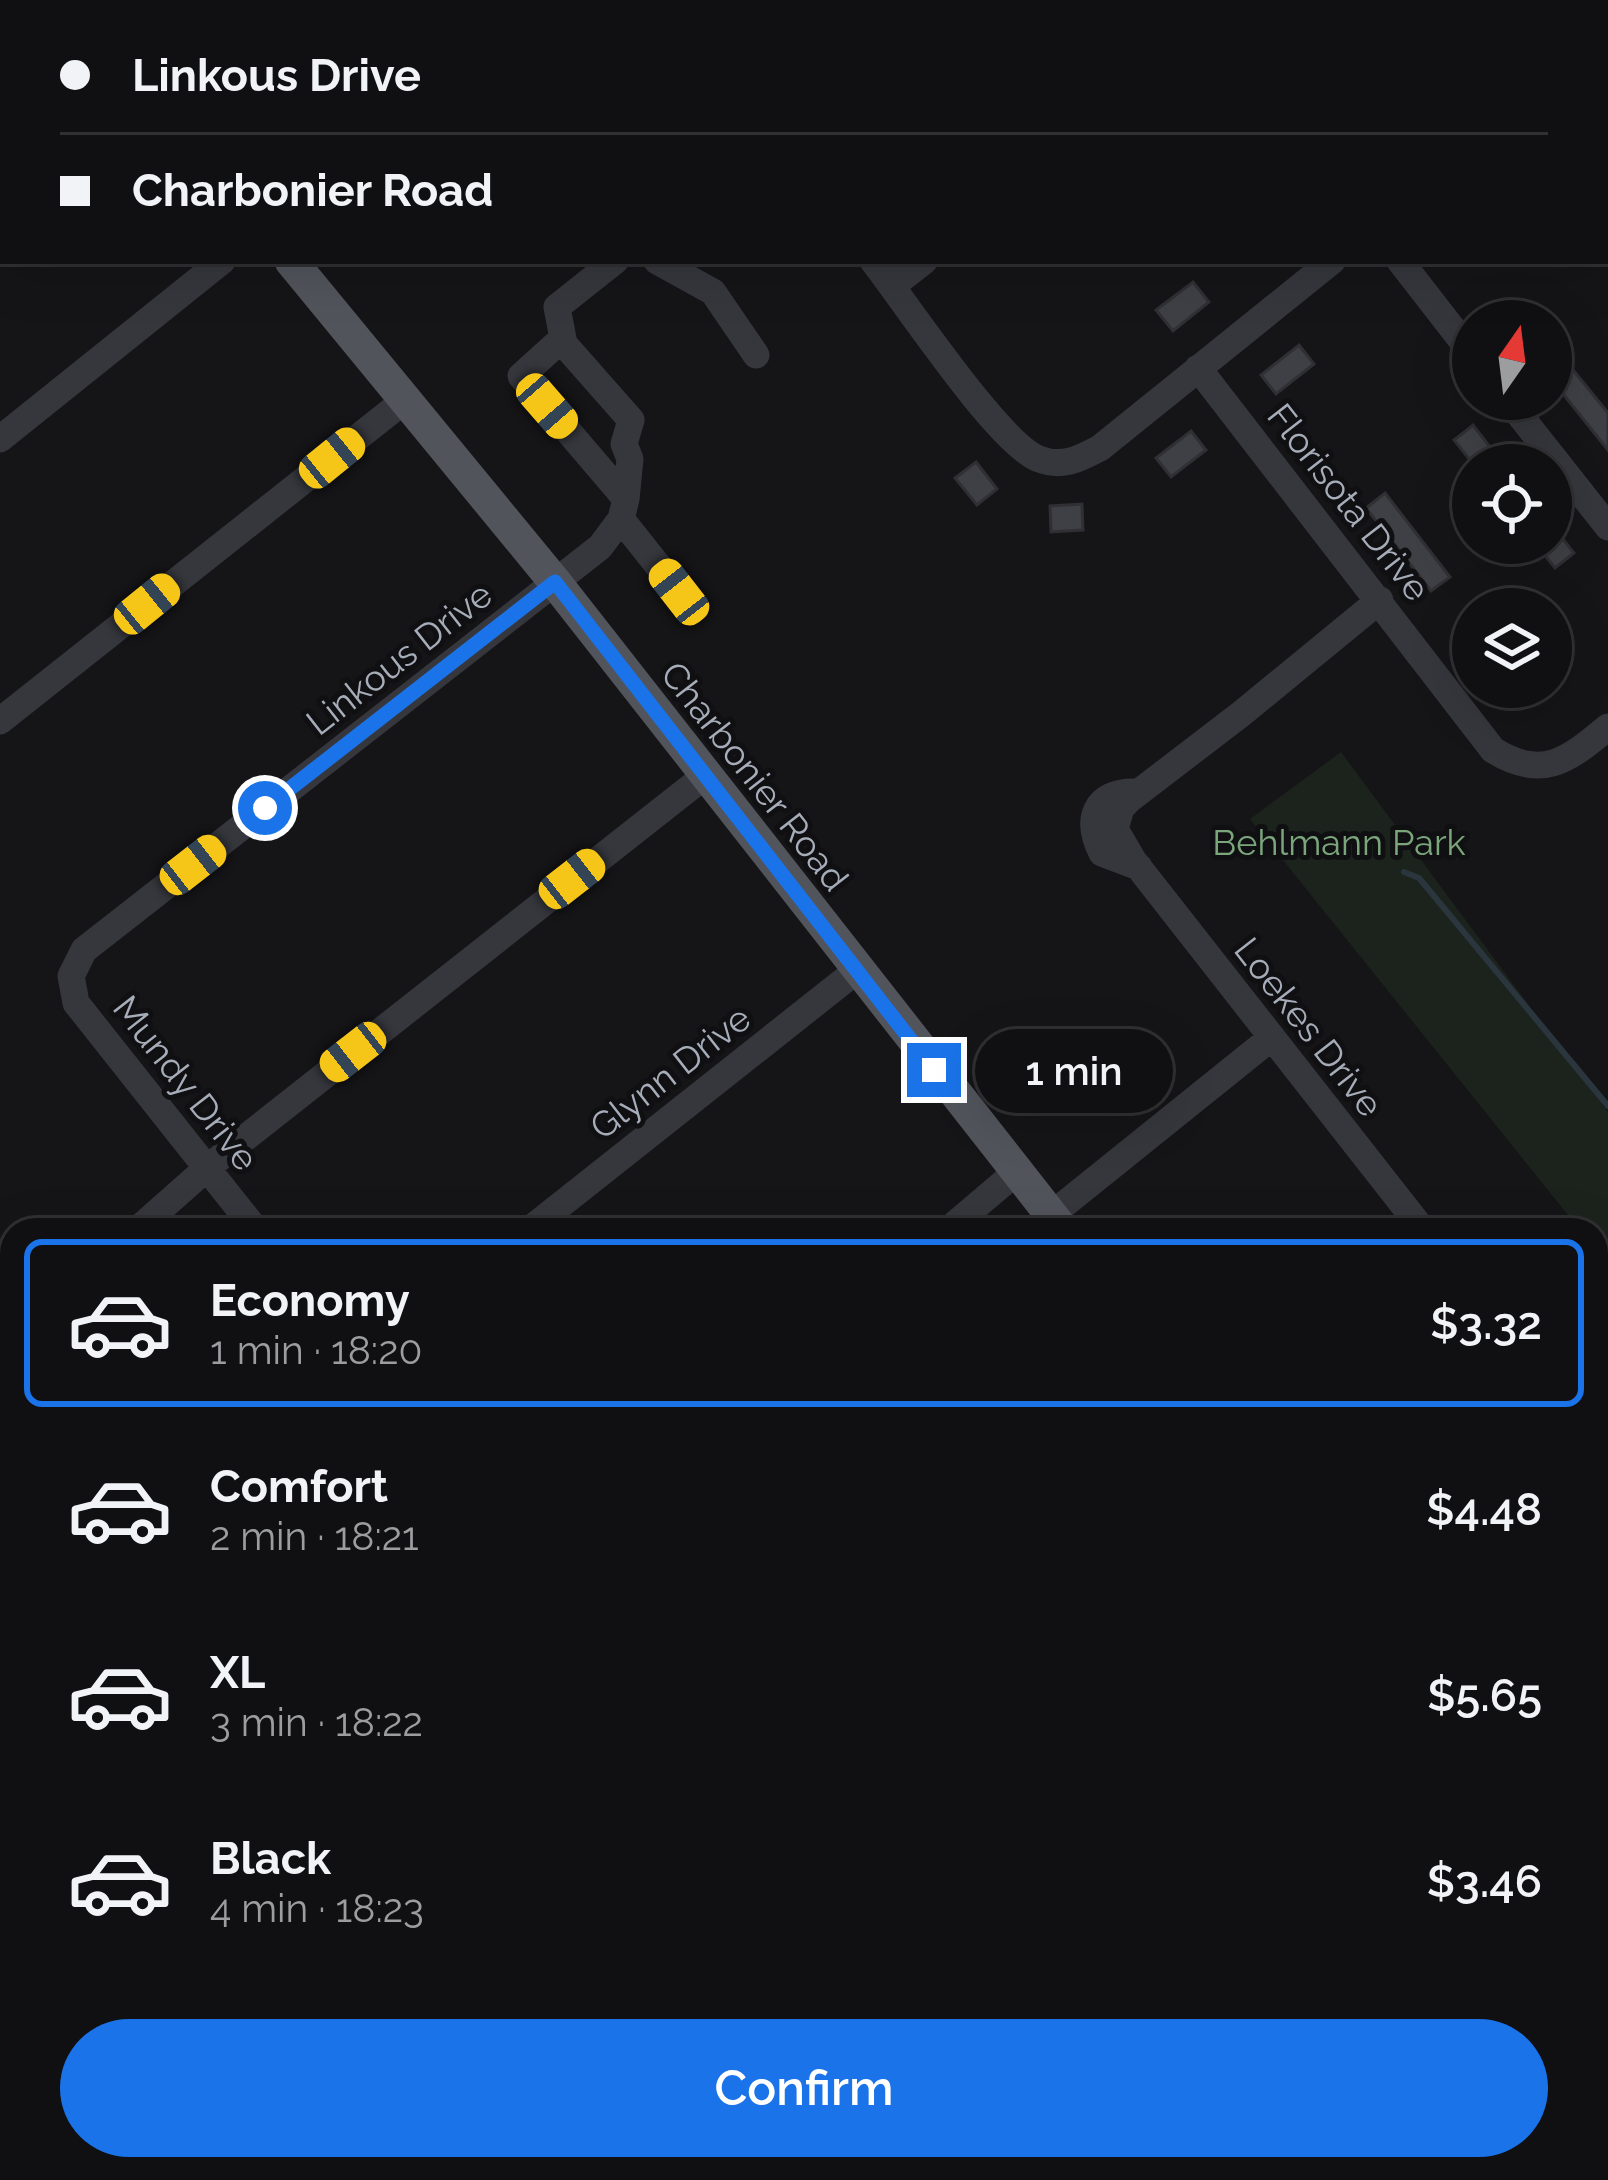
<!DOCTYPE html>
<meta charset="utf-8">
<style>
body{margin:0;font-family:Raleway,sans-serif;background:#19191b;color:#f1f3f6;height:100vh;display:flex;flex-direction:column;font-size:45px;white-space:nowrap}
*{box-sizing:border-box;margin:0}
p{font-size:39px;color:#9c9d9f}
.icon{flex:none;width:66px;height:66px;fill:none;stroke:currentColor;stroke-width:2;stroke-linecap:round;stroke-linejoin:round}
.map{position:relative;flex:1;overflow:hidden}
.side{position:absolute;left:0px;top:1218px;width:1608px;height:963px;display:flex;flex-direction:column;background:#101012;border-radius:36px 36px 0 0;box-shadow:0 12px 48px #0002,0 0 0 3px #303032}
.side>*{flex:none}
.guide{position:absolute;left:0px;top:0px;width:1608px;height:264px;box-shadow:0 12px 48px #0002,0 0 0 3px #303032;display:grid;align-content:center;height:264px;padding:0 60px;background:#101012}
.needle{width:78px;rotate:14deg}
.fabs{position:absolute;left:1452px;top:300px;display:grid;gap:24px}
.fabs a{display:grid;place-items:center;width:120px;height:120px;border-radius:50%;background:#101012;box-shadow:0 12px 48px #0002,0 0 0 3px #303032;font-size:60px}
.end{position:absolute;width:54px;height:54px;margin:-27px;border:15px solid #1a73e8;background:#fff;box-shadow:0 0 0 6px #fff}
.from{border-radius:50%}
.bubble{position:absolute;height:84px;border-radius:42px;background:#101012;box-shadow:0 12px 48px #0002,0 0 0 3px #303032;font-size:39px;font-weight:600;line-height:84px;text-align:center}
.car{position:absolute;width:36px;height:72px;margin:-36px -18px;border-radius:15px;box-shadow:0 0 9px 3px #0007;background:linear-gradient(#f5c518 24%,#345 0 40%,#f5c518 0 76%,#345 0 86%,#f5c518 0)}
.guide b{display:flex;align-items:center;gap:42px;height:114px;font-size:45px}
.guide b+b{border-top:3px solid #303032}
.guide i{width:30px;height:30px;background:#f1f3f6}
ul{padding:21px 0 0;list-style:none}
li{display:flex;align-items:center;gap:36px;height:168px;margin:0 24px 18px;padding:0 36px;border:6px solid transparent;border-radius:18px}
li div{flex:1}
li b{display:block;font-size:45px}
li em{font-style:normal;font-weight:600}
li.active{border-color:#1a73e8}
li>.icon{width:108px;height:108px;stroke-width:1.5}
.cta{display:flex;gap:24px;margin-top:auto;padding:24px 60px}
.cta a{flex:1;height:138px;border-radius:72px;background:#1a73e8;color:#fff;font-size:48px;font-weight:600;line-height:138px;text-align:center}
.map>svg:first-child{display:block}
.green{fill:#1b231c}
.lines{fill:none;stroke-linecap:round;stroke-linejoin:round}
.stream{stroke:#2a353d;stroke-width:6}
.building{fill:#3f4045;stroke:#2f2f34;stroke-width:3}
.minor{stroke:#36373d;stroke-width:27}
.major{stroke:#52545c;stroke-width:33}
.route{stroke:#1a73e8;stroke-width:15}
.labels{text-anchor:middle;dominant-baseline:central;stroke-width:10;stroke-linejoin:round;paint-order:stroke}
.street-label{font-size:36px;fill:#a6adb9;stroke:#101013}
.park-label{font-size:36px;fill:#7ba67c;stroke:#101013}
</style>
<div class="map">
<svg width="1608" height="2180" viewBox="0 0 1608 2180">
<rect width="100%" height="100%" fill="#151518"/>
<path class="green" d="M1341 752 1608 1112V1265L1596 1250V1230H1580L1250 819Z
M849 2169H1268L1254 2180H849L843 2173Z"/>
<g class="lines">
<path class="stream" d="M1404 872 1419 878 1608 1106"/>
</g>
<path class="building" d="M1193 282 1209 302 1173 331 1156 310Z
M1299 345 1314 364 1276 394 1261 375Z
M1561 355 1608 413V450L1551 379V363Z
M1473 425 1504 465H1474L1454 440Z
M1191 431 1206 450 1171 477 1156 458Z
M976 462 997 489 977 505 955 478Z
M1385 493 1450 577 1431 591 1366 508Z
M1082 504 1083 530 1051 532 1050 506Z
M1551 524 1574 553 1555 568 1535 543H1551Z"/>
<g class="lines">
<path class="minor" d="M1478 0 1480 3
M152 3 156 0
M840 3 844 0
M1248 3 1252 0
M0 117 3 114
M1605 163 1608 167
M615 261 557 307 564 344 631 420 624 444 630 459 626 499
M657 261 713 292 756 355
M873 261C905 302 998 443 1039 459 1063 468 1079 459 1100 448L1332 261
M1400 261 1473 355
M892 286 924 261
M1198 368 1493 750C1543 781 1568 760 1608 727
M1507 399 1608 527
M0 439 222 261
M621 519 679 592
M1380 600 1241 714 1130 799 1121 808 1115 829 1133 860 1423 1230
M0 721 405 400
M1136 792C1094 791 1085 820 1102 853L1139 867
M1051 1215 1271 1038
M137 1230 207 1168 706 775
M256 1230 76 1003 71 976 84 950 600 547 621 519 626 499 521 376 563 338
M529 1230 856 971
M948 1230 1015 1173
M0 1351 12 1339
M1596 1448 1608 1463
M1596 1742 1608 1733
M0 1743 12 1733
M0 1825 12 1840
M1596 2030 1608 2021
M274 2169 283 2180
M670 2169 678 2180
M1409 2180 1423 2169"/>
<path class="major" d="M90 0 93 3
M291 261 555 582 1063 1230
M1596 1902 1608 1917"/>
</g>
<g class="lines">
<path class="route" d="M265 808 555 582 934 1070"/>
</g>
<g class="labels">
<g class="street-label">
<text transform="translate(1349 502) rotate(52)">Florisota Drive</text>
<text transform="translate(399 658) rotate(-38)">Linkous Drive</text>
<text transform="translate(755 776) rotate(52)">Charbonier Road</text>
<text transform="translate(1309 1027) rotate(52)">Loekes Drive</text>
<text transform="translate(670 1072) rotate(-38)">Glynn Drive</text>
<text transform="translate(186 1083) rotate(52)">Mundy Drive</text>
</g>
<g class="park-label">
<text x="1339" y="842">Behlmann Park</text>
</g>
</g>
</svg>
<div class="fabs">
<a><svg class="needle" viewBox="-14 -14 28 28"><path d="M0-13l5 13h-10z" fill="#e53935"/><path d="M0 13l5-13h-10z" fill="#9c9d9f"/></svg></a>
<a><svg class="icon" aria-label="locate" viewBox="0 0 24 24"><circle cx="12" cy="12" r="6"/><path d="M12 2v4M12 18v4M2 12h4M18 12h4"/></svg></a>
<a><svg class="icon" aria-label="layers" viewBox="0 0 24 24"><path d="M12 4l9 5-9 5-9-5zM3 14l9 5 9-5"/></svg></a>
</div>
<i class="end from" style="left:265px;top:808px"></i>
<i class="end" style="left:934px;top:1070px"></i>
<div class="bubble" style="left:975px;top:1029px;width:198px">1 min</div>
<i class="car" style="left:547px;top:406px;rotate:139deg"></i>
<i class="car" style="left:332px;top:458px;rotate:51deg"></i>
<i class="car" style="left:679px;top:592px;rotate:322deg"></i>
<i class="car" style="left:147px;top:604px;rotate:51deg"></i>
<i class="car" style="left:193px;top:865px;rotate:52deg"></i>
<i class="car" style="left:572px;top:879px;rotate:52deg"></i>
<i class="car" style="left:353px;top:1052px;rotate:232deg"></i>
<div class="guide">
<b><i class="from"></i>Linkous Drive</b>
<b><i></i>Charbonier Road</b>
</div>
<section class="side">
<ul>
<li class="active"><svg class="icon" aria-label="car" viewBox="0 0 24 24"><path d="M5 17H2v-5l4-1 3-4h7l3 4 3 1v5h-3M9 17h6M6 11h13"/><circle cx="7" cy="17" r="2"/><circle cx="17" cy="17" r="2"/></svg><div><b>Economy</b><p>1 min · 18:20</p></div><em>$3.32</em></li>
<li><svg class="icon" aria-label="car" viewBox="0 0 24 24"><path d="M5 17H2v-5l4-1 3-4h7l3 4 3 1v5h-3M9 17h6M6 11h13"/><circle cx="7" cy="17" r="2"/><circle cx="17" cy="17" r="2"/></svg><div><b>Comfort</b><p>2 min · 18:21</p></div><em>$4.48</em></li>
<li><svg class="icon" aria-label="car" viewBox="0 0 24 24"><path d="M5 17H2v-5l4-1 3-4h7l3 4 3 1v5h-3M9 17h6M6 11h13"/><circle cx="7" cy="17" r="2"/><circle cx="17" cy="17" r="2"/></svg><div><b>XL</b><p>3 min · 18:22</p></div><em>$5.65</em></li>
<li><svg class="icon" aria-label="car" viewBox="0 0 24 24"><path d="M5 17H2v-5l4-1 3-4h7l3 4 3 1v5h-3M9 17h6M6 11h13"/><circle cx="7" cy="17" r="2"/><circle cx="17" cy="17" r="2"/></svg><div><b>Black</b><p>4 min · 18:23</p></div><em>$3.46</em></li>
</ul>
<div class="cta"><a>Confirm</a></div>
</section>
</div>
